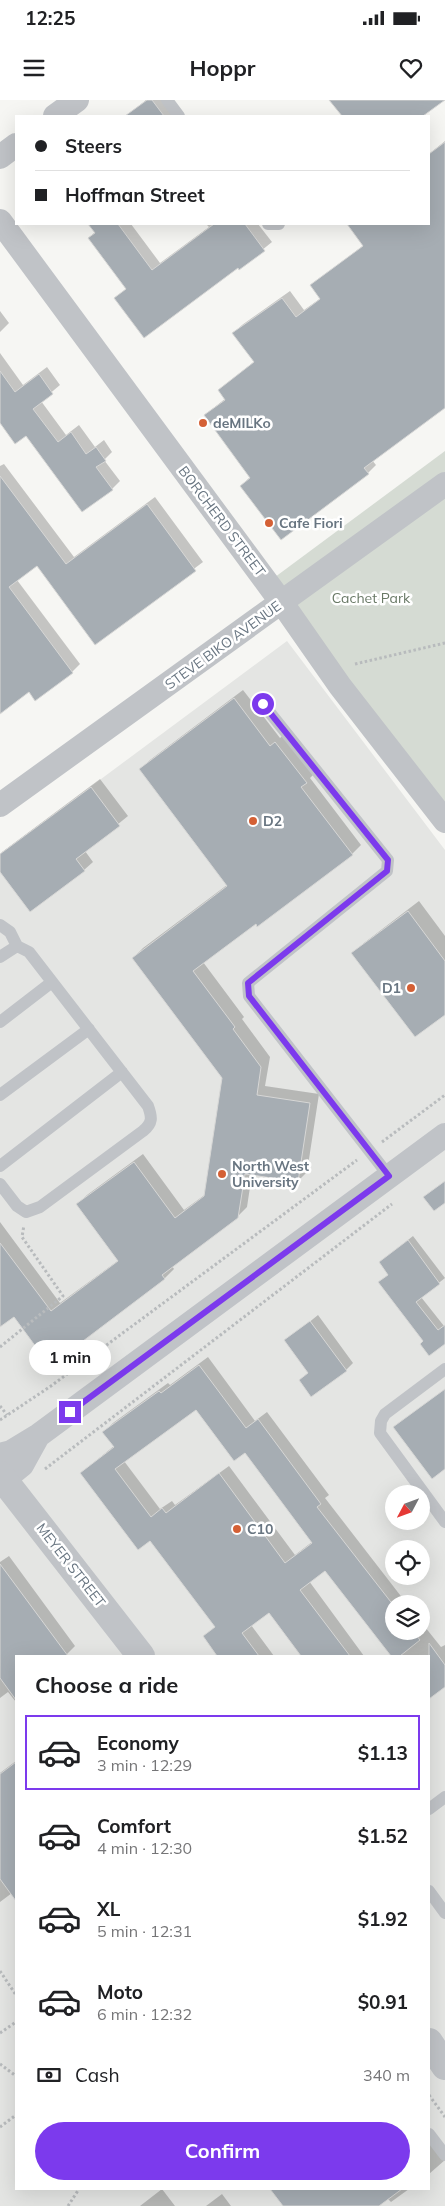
<!DOCTYPE html>
<meta charset="utf-8">
<style>
body{margin:0;font-family:Mulish,sans-serif;background:#f6f6f6;color:#202124;height:100vh;display:flex;flex-direction:column;font-size:19px;white-space:nowrap}
*{box-sizing:border-box;margin:0}
p{font-size:16px;color:#757577}
.icon{flex:none;width:28px;height:28px;fill:none;stroke:currentColor;stroke-width:2;stroke-linecap:round;stroke-linejoin:round}
.map{position:relative;flex:1;overflow:hidden}
.side{position:absolute;left:15px;top:1555px;width:415px;height:535px;display:flex;flex-direction:column;background:#fff;border-radius:0px;box-shadow:0 5px 20px #0002}
.side>*{flex:none}
.top-card{position:absolute;left:15px;top:15px;width:415px;height:110px;border-radius:0px;box-shadow:0 5px 20px #0002;display:grid;align-content:center;height:110px;padding:0 20px;background:#fff}
.needle{width:32px;rotate:229deg}
.tools{position:absolute;left:385px;top:1385px;display:grid;gap:10px}
.tools a{display:grid;place-items:center;width:45px;height:45px;border-radius:50%;background:#fff;box-shadow:0 5px 20px #0002;font-size:25px}
.end{position:absolute;width:22px;height:22px;margin:-11px;border:6px solid #7c3aed;background:#fff;box-shadow:0 0 0 2px #fff}
.from{border-radius:50%}
.bubble{position:absolute;height:35px;border-radius:18px;background:#fff;box-shadow:0 5px 20px #0002;font-size:16px;font-weight:700;line-height:35px;text-align:center}
.top-card b{display:flex;align-items:center;gap:18px;height:48px;font-size:19px}
.top-card b+b{border-top:1px solid #e0e0e0}
.top-card i{width:12px;height:12px;background:#202124}
ul{padding:0;list-style:none}
li{display:flex;align-items:center;gap:15px;height:75px;margin:0 10px 8px;padding:0 10px;border:2px solid transparent;border-radius:0px}
li div{flex:1}
li b{display:block;font-size:19px}
li em{font-style:normal;font-weight:700}
li.on{border-color:#7c3aed}
li>.icon{width:45px;height:45px;stroke-width:1.5}
h2{padding:0 20px;font-size:22px;line-height:60px}
.pay{display:flex;align-items:center;gap:12px;height:55px;padding:0 20px;font-size:19px}
.pay p{margin-inline-start:auto}
.button{display:flex;gap:10px;margin-top:auto;padding:10px 20px}
.button a{flex:1;height:58px;border-radius:30px;background:#7c3aed;color:#fff;font-size:20px;font-weight:700;line-height:58px;text-align:center}
.status{display:flex;justify-content:space-between;align-items:center;height:35px;padding:0 25px;background:#fff;direction:ltr}
.status svg{height:14px;fill:currentColor}
header{display:flex;justify-content:space-between;align-items:center;height:65px;padding:0 20px;background:#fff;font-size:22px;font-weight:700}
.map>svg:first-child{display:block}
.built{fill:#e4e5e3;fill-rule:evenodd}
.green{fill:#d5dbd3}
.shadow{fill:#0003;fill-rule:evenodd}
.building{fill:#a6adb3;stroke:#d7d7d6;fill-rule:evenodd}
.lines{fill:none;stroke-linecap:round;stroke-linejoin:round}
.path{stroke:#b8bbbd;stroke-width:3;stroke-dasharray:2.5 2.5;stroke-linecap:butt}
.service{stroke:#c0c3c7;stroke-width:12}
.minor{stroke:#c0c3c7;stroke-width:24}
.tertiary{stroke:#c0c3c7;stroke-width:28}
.route{stroke:#7c3aed;stroke-width:6}
.poi-dot{fill:#d46035;stroke:#fff;stroke-width:2}
.labels{text-anchor:middle;dominant-baseline:central;stroke-width:5;stroke-linejoin:round;paint-order:stroke}
.poi-label{font-size:14px;font-weight:bold;fill:#687581;stroke:#fff;text-anchor:start}
.street-label{font-size:14px;fill:#687581;stroke:#fff}
.park-label{font-size:14px;fill:#697966;stroke:#fff}
</style>
<div class="status"><b>12:25</b><svg viewBox="0 0 49 12"><path d="M0 12V9h3v3zM5 12V6h3v6zM10 12V3h3v9zM15 12V0h3v12zM26 1h20v11H26zM47 4h2v5h-2z"/></svg></div>
<header><svg class="icon" aria-label="menu" viewBox="0 0 24 24"><path d="M4 6h16M4 12h16M4 18h16"/></svg>Hoppr<svg class="icon" aria-label="heart" viewBox="0 0 24 24"><path d="M12 20l-8-8c-3-5 5-10 8-4 3-6 11-1 8 4z"/></svg></header>
<div class="map">
<svg width="445" height="2106" viewBox="0 0 445 2106">
<rect width="100%" height="100%" fill="#f6f6f3"/>
<path class="built" d="M287 541 445 750V2106H0V754ZM394 1394H421V1421H394ZM394 1449H421V1476H394ZM394 1504H421V1531H394ZM16 1556H429V2089H16Z"/>
<path class="green" d="M445 351V720L267 483Z"/>
<path class="shadow" d="M146 0H165L177 16H127Z
M331 0H441L421 16H413L407 8 397 16H343Z
M445 41V307L372 360 376 365 368 373 241 386 251 376 205 315 226 298 219 290 255 261 234 233 242 225 290 191 304 210 321 198 312 185 364 145 348 124H429V54Z
M89 124H131L160 163 209 127 206 124H258L272 142 240 168 238 166 116 198 127 188 89 138 95 132Z
M0 211 9 223 0 232Z
M0 253 23 285 47 267 60 285 41 301 66 335 79 325 95 347 104 340 112 352 104 360 120 381 112 389 26 334 0 321Z
M4 364 74 457 155 397 203 462 95 543 37 465 17 480 80 564 72 572 29 591 0 613V366Z
M243 590 280 638 285 634 315 673 310 678 361 745 352 754 203 862 244 917 242 919 270 957 265 986 319 994 307 1072 298 1081 252 1074 247 1107 237 1117 172 1166 174 1169 165 1178 51 1264 14 1215 0 1225V1122L60 1203 119 1160 78 1104 87 1095 143 1054 184 1110 206 1094 224 978 133 858 143 848 227 785 141 669 150 660Z
M100 679 128 716 85 751 93 762 84 770H0L2 752Z
M419 801 445 836V913L353 853 364 843Z
M413 1136 445 1178 421 1197 444 1226 445 1225V1243L424 1241 380 1182 389 1174 380 1162Z
M318 1215 353 1263 346 1270 300 1280 309 1272 286 1241Z
M208 1257 255 1321 267 1312 329 1395 325 1398 407 1504H394V1531H421V1522L441 1547 445 1545V1586L429 1598V1556H393L325 1469 309 1481 364 1556H303L269 1511 251 1525 274 1556H219L204 1537 216 1526 150 1439 81 1373 114 1346 104 1332 113 1323 168 1283 170 1285ZM197 1308 245 1351 312 1442 295 1455 229 1366 175 1405 172 1401 160 1409 124 1361Z
M9 1456 75 1546 65 1556H16V1602L8 1592 0 1598V1462Z
M16 1661V1799L12 1793 0 1802V1673Z
M429 2030 445 2060 429 2074Z
M162 2089 175 2106H140Z
M272 2089H409L391 2102 387 2098 377 2106H284Z
M222 2094 231 2106H206Z"/>
<path class="building" d="M147 0H152L164 16H125Z
M329 0H445L423 16H342Z
M445 42V308L364 368 369 374 281 440 240 386 250 378 204 315 225 300 218 290 254 262 232 233 282 198 296 217 320 199 310 185 363 146 347 124H429V54Z
M88 124H118L152 170 214 124H245L265 151 239 170 238 168 144 238 114 198 126 189 88 138 95 133Z
M0 271 15 292 39 274 53 294 33 309 58 342 71 332 86 354 96 347 106 361 96 367 113 390 82 412 26 336 15 344 0 323Z
M0 376 66 464 147 404 196 471 95 545 37 466 9 487 73 573 35 601 29 592 0 614Z
M234 598 270 646 275 642 307 683 301 687 353 755 257 827 256 824 193 871 235 927 233 929 261 967 257 995 310 1003 298 1082 245 1074 238 1118 162 1175 165 1179 50 1266 14 1217 0 1227V1143L51 1211 118 1161 76 1104 134 1062 175 1118 204 1096 222 978 132 858 227 786 139 669Z
M91 687 120 726 76 759 85 771 30 812 0 772V754Z
M408 811 445 861V915L415 937 351 853Z
M445 1081V1103L434 1111 423 1097Z
M408 1140 440 1184 416 1202 438 1230 445 1225V1244L429 1256 420 1244 423 1241 378 1182 388 1175 379 1162Z
M310 1221 347 1271 311 1297 299 1280 308 1273 284 1240Z
M199 1265 246 1328 258 1319 321 1404 317 1407 394 1506V1531H413L420 1540 400 1556H391L325 1471 300 1490 350 1556H301L269 1513 242 1533 259 1556H217L203 1536 215 1527 150 1441 138 1450 80 1373 114 1347 102 1332 159 1291 161 1293ZM196 1310 234 1361 245 1353 312 1443 285 1463 219 1373 166 1413 162 1408 151 1417 115 1369Z
M445 1289V1369L432 1379 393 1327Z
M0 1464 68 1556H16V1600L0 1578Z
M429 1543 445 1565V1587L429 1599Z
M16 1662V1801L0 1779V1674Z
M270 2089H402L379 2106H283Z"/>
<g class="lines">
<path class="path" d="M355 564 445 543
M382 1042 445 995
M0 1247 63 1196 22 1137 24 1125
M0 1306 7 1315
M0 1320 51 1286 357 1060
M45 1369 392 1104
M0 1871 16 1895
M0 1933 16 1922
M0 1964 16 1976
M429 1995 445 2017
M0 2027 16 2015
M68 2106 79 2089"/>
<path class="service" d="M167 0 179 16
M268 124H279
M263 604 388 760 387 771 248 883 249 896 389 1076
M0 825 10 832 17 846
M0 857 17 846 29 852 148 1006C152 1017 153 1023 143 1031L40 1107 26 1112 17 1106 0 1084
M0 922 52 882
M0 995 89 929
M0 1066 122 972
M445 1269 385 1314 381 1321 380 1333 445 1422
M429 1709 445 1697
M429 1791 445 1813
M429 2034 445 2055"/>
<path class="minor" d="M55 16 77 0
M0 57 16 45
M0 121 282 503 340 586 445 721
M0 705 445 384
M0 1355 11 1352 39 1335 445 1035
M0 1383 22 1365 38 1336"/>
<path class="tertiary" d="M0 1375 141 1556
M429 1942 445 1966"/>
</g>
<g class="lines">
<path class="route" d="M70 1312 389 1076 249 896 248 883 387 771 388 760 263 604"/>
</g>
<g class="poi-dot">
<circle cx="203" cy="323" r="5"/>
<circle cx="269" cy="423" r="5"/>
<circle cx="253" cy="721" r="5"/>
<circle cx="411" cy="888" r="5"/>
<circle cx="222" cy="1074" r="5"/>
<circle cx="237" cy="1429" r="5"/>
</g>
<g class="labels">
<g class="poi-label">
<text x="213" y="323">deMILKo</text>
<text x="279" y="423">Cafe Fiori</text>
<text x="263" y="721">D2</text>
<text x="401" y="888" text-anchor="end">D1</text>
<text x="232" y="1066">North West<tspan x="232" dy="16">University</tspan></text>
<text x="247" y="1429">C10</text>
</g>
<g class="street-label">
<text transform="translate(222 421) rotate(53)">BORCHERD STREET</text>
<text transform="translate(223 545) rotate(-36)">STEVE BIKO AVENUE</text>
<text transform="translate(71 1465) rotate(52)">MEYER STREET</text>
</g>
<g class="park-label">
<text x="371" y="498">Cachet Park</text>
</g>
</g>
</svg>
<div class="tools">
<a><svg class="needle" viewBox="-14 -14 28 28"><path d="M0-13l5 13h-10z" fill="#e53935"/><path d="M0 13l5-13h-10z" fill="#757577"/></svg></a>
<a><svg class="icon" aria-label="locate" viewBox="0 0 24 24"><circle cx="12" cy="12" r="6"/><path d="M12 2v4M12 18v4M2 12h4M18 12h4"/></svg></a>
<a><svg class="icon" aria-label="layers" viewBox="0 0 24 24"><path d="M12 4l9 5-9 5-9-5zM3 14l9 5 9-5"/></svg></a>
</div>
<i class="end from" style="left:263px;top:604px"></i>
<i class="end" style="left:70px;top:1312px"></i>
<div class="bubble" style="left:29px;top:1240px;width:82px">1 min</div>
<div class="top-card">
<b><i class="from"></i>Steers</b>
<b><i></i>Hoffman Street</b>
</div>
<section class="side">
<h2>Choose a ride</h2>
<ul>
<li class="on"><svg class="icon" aria-label="car" viewBox="0 0 24 24"><path d="M5 17H2v-5l4-1 3-4h7l3 4 3 1v5h-3M9 17h6M6 11h13"/><circle cx="7" cy="17" r="2"/><circle cx="17" cy="17" r="2"/></svg><div><b>Economy</b><p>3 min · 12:29</p></div><em>$1.13</em></li>
<li><svg class="icon" aria-label="car" viewBox="0 0 24 24"><path d="M5 17H2v-5l4-1 3-4h7l3 4 3 1v5h-3M9 17h6M6 11h13"/><circle cx="7" cy="17" r="2"/><circle cx="17" cy="17" r="2"/></svg><div><b>Comfort</b><p>4 min · 12:30</p></div><em>$1.52</em></li>
<li><svg class="icon" aria-label="car" viewBox="0 0 24 24"><path d="M5 17H2v-5l4-1 3-4h7l3 4 3 1v5h-3M9 17h6M6 11h13"/><circle cx="7" cy="17" r="2"/><circle cx="17" cy="17" r="2"/></svg><div><b>XL</b><p>5 min · 12:31</p></div><em>$1.92</em></li>
<li><svg class="icon" aria-label="car" viewBox="0 0 24 24"><path d="M5 17H2v-5l4-1 3-4h7l3 4 3 1v5h-3M9 17h6M6 11h13"/><circle cx="7" cy="17" r="2"/><circle cx="17" cy="17" r="2"/></svg><div><b>Moto</b><p>6 min · 12:32</p></div><em>$0.91</em></li>
</ul>
<div class="pay"><svg class="icon" aria-label="cash" viewBox="0 0 24 24"><path d="M3 7h18v10H3z"/><circle cx="12" cy="12" r="2"/></svg>Cash<p>340 m</p></div>
<div class="button"><a>Confirm</a></div>
</section>
</div>
